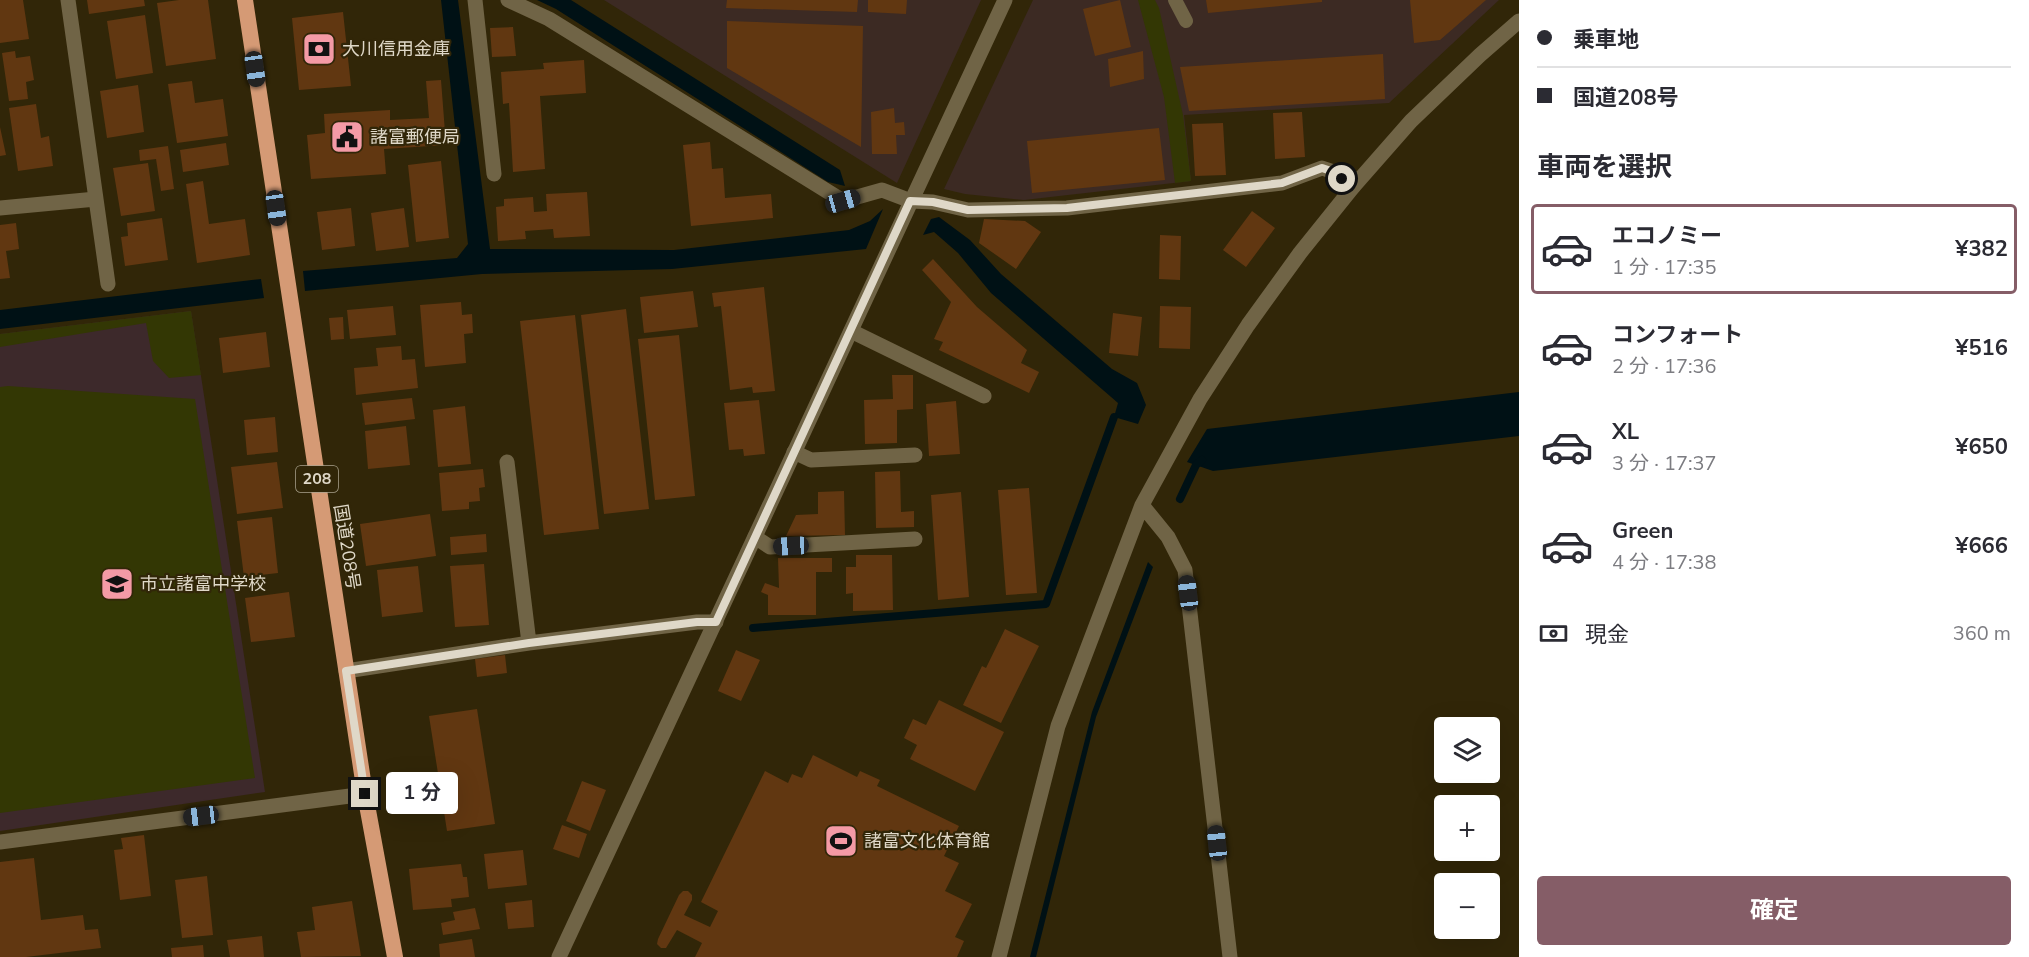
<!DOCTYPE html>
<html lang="ja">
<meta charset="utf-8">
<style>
body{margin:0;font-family:"Nunito Sans","Noto Sans JP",sans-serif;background:#f7f7f7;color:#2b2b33;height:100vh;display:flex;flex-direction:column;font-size:22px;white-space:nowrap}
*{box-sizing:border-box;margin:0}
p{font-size:20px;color:#7c7c81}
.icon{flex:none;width:33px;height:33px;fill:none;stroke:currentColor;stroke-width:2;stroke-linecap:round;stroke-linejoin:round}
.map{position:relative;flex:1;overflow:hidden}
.drawer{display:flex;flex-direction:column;background:#fff;width:510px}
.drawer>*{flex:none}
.hud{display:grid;align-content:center;height:132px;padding:0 18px;background:#fff}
.fabs{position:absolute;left:1434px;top:717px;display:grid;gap:12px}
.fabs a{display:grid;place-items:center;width:66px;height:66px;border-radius:6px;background:#fff;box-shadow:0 6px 24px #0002;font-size:30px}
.end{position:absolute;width:27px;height:27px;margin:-14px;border:8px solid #dfd8c8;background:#111;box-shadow:0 0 0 3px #111}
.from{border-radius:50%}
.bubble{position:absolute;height:42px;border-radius:6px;background:#fff;box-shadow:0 6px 24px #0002;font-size:20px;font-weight:700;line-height:42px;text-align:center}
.car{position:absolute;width:18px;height:36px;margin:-18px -9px;border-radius:8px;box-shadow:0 0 4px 2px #0007;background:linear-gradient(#222 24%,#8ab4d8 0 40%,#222 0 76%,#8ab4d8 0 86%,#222 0)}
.hud b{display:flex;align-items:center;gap:21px;height:57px;font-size:22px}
.hud b+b{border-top:2px solid #e1e1e2}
.hud i{width:15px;height:15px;background:#2b2b33}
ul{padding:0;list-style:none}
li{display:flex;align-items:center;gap:18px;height:90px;margin:0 12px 9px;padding:0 6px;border:3px solid transparent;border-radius:6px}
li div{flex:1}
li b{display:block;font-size:22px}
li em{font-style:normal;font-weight:700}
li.current{border-color:#855d67}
li>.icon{width:54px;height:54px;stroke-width:1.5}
h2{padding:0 18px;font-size:27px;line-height:72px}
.pay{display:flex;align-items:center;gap:15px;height:66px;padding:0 18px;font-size:22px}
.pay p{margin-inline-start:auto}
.button{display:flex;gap:12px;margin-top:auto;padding:12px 18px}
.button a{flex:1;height:69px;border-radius:6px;background:#855d67;color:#fff;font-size:24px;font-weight:700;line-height:69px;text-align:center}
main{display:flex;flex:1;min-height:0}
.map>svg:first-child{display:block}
.industrial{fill:#3c2a23}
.education{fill:#3d292b}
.green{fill:#333704}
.water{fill:#001115}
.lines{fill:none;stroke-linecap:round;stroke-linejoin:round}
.stream{stroke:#001115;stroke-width:8}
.building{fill:#613711}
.service{stroke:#706446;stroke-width:14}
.minor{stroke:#706446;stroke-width:15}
.tertiary{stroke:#706446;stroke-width:15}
.trunk{stroke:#d59a75;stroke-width:16}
.route{stroke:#dfd8c8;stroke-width:8}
.labels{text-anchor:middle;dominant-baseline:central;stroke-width:4.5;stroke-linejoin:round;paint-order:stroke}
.shield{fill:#312608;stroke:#aba38e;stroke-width:1.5}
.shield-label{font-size:16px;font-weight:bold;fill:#dfd8c8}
.poi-label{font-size:18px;fill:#dfd8c8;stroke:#312608;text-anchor:start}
.street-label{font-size:18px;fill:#dfd8c8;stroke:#312608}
</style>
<main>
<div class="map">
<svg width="1519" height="957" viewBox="0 0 1519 957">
<rect width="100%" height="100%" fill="#312608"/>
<path class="industrial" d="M604 0H981L897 183Z
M1033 0H1499L1389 103 1184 115 1191 181 1024 200 965 194 944 189Z"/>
<path class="education" d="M191 311 265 792 0 831V334Z"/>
<path class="green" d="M1138 0H1155L1159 8 1183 115 1191 181 1175 183 1164 97Z
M191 311 201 375 169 378 153 361 146 323 0 347V334Z
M8 386 195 399 255 778 0 813V387Z"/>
<path class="water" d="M441 0H458L490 249 674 250 849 230 870 221 883 209 866 249 672 269 482 274 305 291 303 271 457 258 468 244Z
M537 0H571L840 170 845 186 828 182 556 9Z
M939 217 970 240 1001 274 1112 369 1137 383 1146 405 1138 424 1114 417 1118 403 991 293 958 253 934 232 923 235 931 219Z
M261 279 264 298 0 329V310Z
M1519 392V436L1213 471 1187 462 1207 429Z
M1148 562 1153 567 1096 717 1036 957H1030L1092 712Z"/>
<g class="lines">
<path class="stream" d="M1180 499 1196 465 1202 460
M753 628 1046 604 1114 417"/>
</g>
<path class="building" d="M0 0H23L29 39 0 43Z
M87 0H144L145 6 89 14Z
M179 0H208L216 59 166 66 157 3Z
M727 0H858L857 12 726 8Z
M868 0H907L906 14 868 12Z
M1120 0 1131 47 1095 56 1083 9Z
M1206 0H1322V2L1208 13Z
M1410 0H1486L1440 40 1414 43Z
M343 12 351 86 299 90 292 18Z
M145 15 153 73 116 79 107 21Z
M727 21 863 26 861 147 727 68Z
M513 27 516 56 492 57 490 28Z
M15 51 16 58 30 56 34 80 26 82 28 99 9 101 2 53Z
M1143 51 1144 79 1110 87 1108 59Z
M1383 54 1385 99 1189 111 1180 67Z
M584 60 586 93 540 96 545 169 513 172 509 103 503 104 501 72 544 69 543 63Z
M441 80 446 145 384 149 386 174 311 179 307 135 325 133 324 114 390 110V120L429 118 426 81Z
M192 81 195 103 223 99 228 136 177 143 168 84Z
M138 85 144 132 107 138 100 91Z
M36 104 41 138 49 136 53 166 18 171 9 108Z
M894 108 895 123 904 122 905 135H896L897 154H872L871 112Z
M1302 112 1305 157 1275 159 1273 113Z
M1223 123 1226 175 1195 176 1192 124Z
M0 127 6 155 0 156Z
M1159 128 1165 180 1032 193 1027 141Z
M710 142 712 169 723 168 725 198 771 194 773 218 691 226 683 145Z
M226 143 229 165 183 172 180 150Z
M168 146 174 189 161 191 156 159 140 161 139 150Z
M441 161 449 238 416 242 408 165Z
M148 163 155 211 121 216 113 168Z
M203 181 209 224 245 219 250 255 197 263 186 184Z
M587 192 590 236 554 238 553 229 525 231 526 239 498 241 496 207 504 206V199L533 197 534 212 547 211 546 194Z
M351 208 355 246 322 250 317 212Z
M404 208 409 247 376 251 371 213Z
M1252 211 1275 228 1246 267 1223 250Z
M162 218 168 260 125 266 121 237 128 236 127 223Z
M984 219 1025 221 1041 232 1016 269 979 243Z
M16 223 19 249 6 251 10 278 0 279V225Z
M1160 235 1181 236 1180 280 1159 279Z
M933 259 977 307 1027 350 1021 363 1039 372 1029 393 939 350 943 342 934 339 951 302 922 270Z
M764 287 775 391 753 393 752 387 730 390 721 306 714 307 712 293Z
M693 291 698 327 644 333 640 297Z
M461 302 462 315 472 314 473 333 464 334 466 363 425 367 420 305Z
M393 306 396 335 350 339 347 310Z
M1160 306 1191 307 1190 349 1159 348Z
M626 309 649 509 604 514 581 315Z
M1113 313 1142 317 1138 356 1109 353Z
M575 315 599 529 544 535 520 321Z
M343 317 344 339 331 340 329 318Z
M266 332 270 367 223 373 219 338Z
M679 335 695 496 655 500 638 339Z
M401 346 402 360 415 359 418 388 356 395 354 368 378 366 376 348Z
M892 375H913V409L897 410V443L865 444 864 400 893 399Z
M412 398 415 419 365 425 362 403Z
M759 400 765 454 744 456 743 449 729 450 724 403Z
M956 401 960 454 929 456 926 404Z
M465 406 471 464 438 467 433 410Z
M275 417 278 452 247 455 244 420Z
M406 426 410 465 368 469 365 431Z
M277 462 283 508 237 514 231 467Z
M483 469 485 487 479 488 480 501 469 502V509L442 511 439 473Z
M900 471 901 512 914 511V527L876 528 875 472Z
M1029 488 1037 593 1006 595 998 490Z
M844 491 845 535 786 536 796 515 818 514V492Z
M961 492 969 597 938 600 931 495Z
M430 514 436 556 366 566 360 524Z
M272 517 278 573 244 577 237 521Z
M486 534 487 552 451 555 450 537Z
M856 555H892L893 610 853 611V593L846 594V567H856Z
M778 558H832V572H816V615H768V595L761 592 765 583 779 588Z
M484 564 489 625 455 627 450 566Z
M418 566 423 612 382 617 377 570Z
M289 592 295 637 251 642 245 598Z
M1005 629 1039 646 1001 723 963 705 982 666 986 668Z
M736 650 760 660 741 701 718 691Z
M505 655 507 673 477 677 475 659Z
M939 700 1004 732 975 791 910 759 917 745 904 738 913 719 926 725Z
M477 709 495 824 447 831 429 716Z
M813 755 857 777 860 771 880 780 877 786 959 826 944 856 959 863 945 891 972 904 955 937 964 941 957 957H695L702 943 677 930 666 948H661L657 944 658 939 679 895 683 891H688L692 895V900L684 915 710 927 718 911 701 902 765 771 788 783 792 774 802 778Z
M582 781 606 790 590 831 566 821Z
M562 825 587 834 579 858 553 849Z
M144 835 151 896 120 900 114 850 123 849 121 838Z
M523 850 527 885 488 889 484 854Z
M34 858 41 920 83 915 85 930 98 929 101 948 26 957H0V862Z
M461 864 463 877H467L469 897 451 899 452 907 413 910 409 869Z
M207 876 213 935 182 938 175 880Z
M532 900 534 927 508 929 505 903Z
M352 901 361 956 301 957 297 932 315 930 312 907Z
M475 908 480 929 443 935 441 923 455 920 453 912Z
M262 936 264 957H230L227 940Z
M472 939 475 957H440L439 944Z
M203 945 204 957H172L171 948Z"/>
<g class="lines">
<path class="service" d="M1175 0 1186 21"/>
<path class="minor" d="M68 0 108 284
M475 0 494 174
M508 0 549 19 843 201 882 190 911 201 933 202 968 210 1067 208 1282 183 1322 168 1331 171 1353 187
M0 208 96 199
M851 331 984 396
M794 452 811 460 915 455
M507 462 529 643
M755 537 770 547 915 539
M346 671 529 643 697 622H716
M0 842 365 794"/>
<path class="tertiary" d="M1142 505 1168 537 1185 570 1230 957
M559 957 1005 0
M999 957 1058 726 1142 505 1200 399 1248 325 1300 253 1353 187 1411 121 1480 55 1519 21"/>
<path class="trunk" d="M245 0 365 794 395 957"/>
</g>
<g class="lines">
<path class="route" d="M365 794 346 671 529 643 697 622H716L910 201 933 202 968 210 1067 208 1282 183 1322 168 1331 171 1342 179"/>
</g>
<defs>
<g id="bank-square" transform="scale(1.725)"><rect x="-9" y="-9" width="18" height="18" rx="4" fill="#f49aa6" stroke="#312608"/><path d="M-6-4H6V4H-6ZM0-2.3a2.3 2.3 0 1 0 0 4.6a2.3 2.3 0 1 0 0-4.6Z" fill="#111"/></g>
<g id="civic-square" transform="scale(1.725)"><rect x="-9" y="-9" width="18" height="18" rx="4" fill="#f49aa6" stroke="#312608"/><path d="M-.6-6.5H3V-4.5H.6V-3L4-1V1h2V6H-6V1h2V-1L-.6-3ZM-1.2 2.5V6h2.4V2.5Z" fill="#111"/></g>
<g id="school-square" transform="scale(1.725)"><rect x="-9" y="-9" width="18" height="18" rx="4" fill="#f49aa6" stroke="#312608"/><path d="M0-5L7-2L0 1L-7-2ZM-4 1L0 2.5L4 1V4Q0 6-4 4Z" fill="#111"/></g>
<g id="stadium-square" transform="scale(1.725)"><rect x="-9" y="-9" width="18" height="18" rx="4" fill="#f49aa6" stroke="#312608"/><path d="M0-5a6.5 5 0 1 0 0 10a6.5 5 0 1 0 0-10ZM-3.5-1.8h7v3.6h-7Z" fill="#111"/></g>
</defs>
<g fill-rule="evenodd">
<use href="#bank-square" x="319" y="49"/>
<use href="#civic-square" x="347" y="137"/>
<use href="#school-square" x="117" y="584"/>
<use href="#stadium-square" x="841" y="841"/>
</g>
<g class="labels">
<rect class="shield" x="296" y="466" width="42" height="26" rx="4.5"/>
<g class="shield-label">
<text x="317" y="479">208</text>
</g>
<g class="poi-label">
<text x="342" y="49">大川信用金庫</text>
<text x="370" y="137">諸富郵便局</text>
<text x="140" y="584">市立諸富中学校</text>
<text x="864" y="841">諸富文化体育館</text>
</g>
<g class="street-label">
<text transform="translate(347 547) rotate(81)">国道208号</text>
</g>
</g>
</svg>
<div class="fabs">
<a><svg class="icon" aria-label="layers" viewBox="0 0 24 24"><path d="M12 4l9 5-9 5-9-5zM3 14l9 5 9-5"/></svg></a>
<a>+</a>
<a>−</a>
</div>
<i class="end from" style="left:1342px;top:179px"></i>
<i class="end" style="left:365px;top:794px"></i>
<div class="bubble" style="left:386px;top:772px;width:72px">1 分</div>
<i class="car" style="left:255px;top:69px;rotate:172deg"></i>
<i class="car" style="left:843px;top:201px;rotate:74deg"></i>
<i class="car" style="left:276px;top:208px;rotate:172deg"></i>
<i class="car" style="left:791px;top:546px;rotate:267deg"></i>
<i class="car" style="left:1188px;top:593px;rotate:353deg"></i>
<i class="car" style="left:201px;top:816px;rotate:263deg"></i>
<i class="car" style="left:1217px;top:843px;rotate:354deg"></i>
</div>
<section class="drawer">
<div class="hud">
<b><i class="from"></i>乗車地</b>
<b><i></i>国道208号</b>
</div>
<h2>車両を選択</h2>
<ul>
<li class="current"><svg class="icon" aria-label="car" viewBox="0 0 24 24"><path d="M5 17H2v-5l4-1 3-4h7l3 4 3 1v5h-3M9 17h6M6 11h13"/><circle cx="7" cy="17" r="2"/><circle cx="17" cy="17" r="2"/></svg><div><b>エコノミー</b><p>1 分 · 17:35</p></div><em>¥382</em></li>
<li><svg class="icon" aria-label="car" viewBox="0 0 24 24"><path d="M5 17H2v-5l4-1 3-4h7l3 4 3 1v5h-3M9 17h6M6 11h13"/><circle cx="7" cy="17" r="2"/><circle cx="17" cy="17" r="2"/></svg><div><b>コンフォート</b><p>2 分 · 17:36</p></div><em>¥516</em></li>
<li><svg class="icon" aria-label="car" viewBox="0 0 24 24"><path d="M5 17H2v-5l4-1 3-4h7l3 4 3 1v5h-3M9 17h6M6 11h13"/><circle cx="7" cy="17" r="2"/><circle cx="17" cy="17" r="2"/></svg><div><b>XL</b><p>3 分 · 17:37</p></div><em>¥650</em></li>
<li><svg class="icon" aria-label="car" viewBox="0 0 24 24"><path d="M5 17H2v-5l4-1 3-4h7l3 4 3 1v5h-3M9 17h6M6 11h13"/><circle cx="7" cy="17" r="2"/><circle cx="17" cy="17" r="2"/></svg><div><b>Green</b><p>4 分 · 17:38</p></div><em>¥666</em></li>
</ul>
<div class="pay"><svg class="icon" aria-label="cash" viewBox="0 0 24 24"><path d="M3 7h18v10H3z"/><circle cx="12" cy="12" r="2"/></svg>現金<p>360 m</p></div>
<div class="button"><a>確定</a></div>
</section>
</main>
